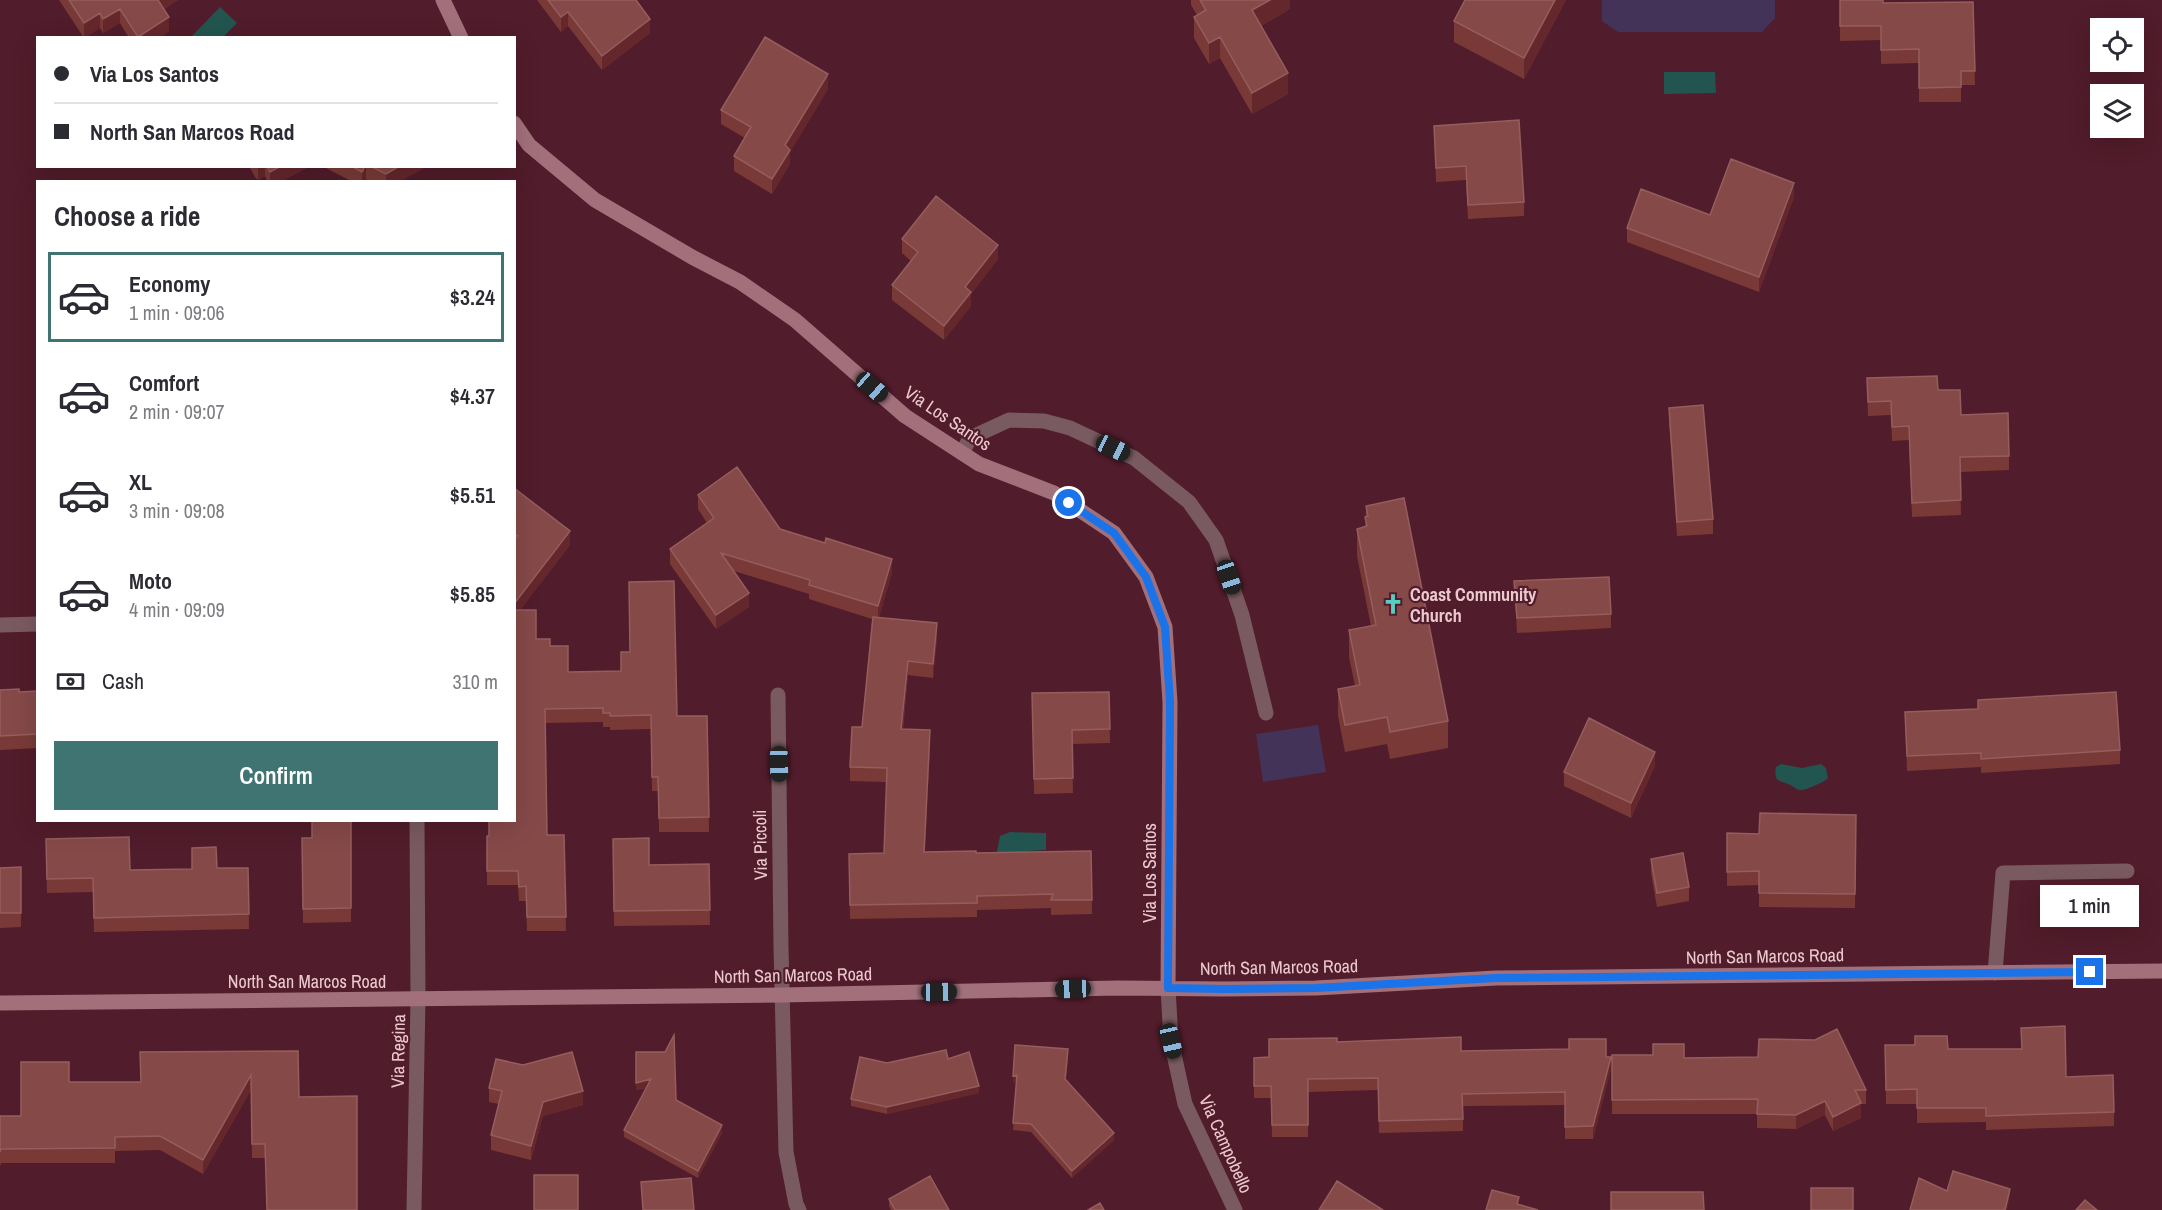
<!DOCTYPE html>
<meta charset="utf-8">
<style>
body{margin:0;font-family:"Archivo Narrow",sans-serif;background:#f7f7f7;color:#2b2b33;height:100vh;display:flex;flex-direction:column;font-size:22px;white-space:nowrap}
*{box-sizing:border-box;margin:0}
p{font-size:20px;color:#7c7c81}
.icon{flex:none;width:33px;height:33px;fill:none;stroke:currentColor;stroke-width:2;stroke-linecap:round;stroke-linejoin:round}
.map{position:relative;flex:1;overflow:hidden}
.drawer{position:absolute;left:36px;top:180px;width:480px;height:642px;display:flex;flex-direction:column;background:#fff;border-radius:0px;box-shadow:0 6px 24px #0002}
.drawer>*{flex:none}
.banner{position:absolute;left:36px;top:36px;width:480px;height:132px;border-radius:0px;box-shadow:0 6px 24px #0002;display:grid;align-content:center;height:132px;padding:0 18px;background:#fff}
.buttons{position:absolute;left:2090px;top:18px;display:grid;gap:12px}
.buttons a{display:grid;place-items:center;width:54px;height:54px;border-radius:0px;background:#fff;box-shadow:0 6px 24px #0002;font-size:30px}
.end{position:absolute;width:27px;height:27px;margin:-14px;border:8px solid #1a73e8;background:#fff;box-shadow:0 0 0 3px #fff}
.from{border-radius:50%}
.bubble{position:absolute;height:42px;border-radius:0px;background:#fff;box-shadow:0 6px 24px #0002;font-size:20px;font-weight:600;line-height:42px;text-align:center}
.car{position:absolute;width:18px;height:36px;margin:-18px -9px;border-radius:8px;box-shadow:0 0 4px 2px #0007;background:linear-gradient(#222 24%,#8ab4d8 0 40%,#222 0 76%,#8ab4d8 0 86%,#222 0)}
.banner b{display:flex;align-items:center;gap:21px;height:57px;font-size:22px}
.banner b+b{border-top:2px solid #e1e1e2}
.banner i{width:15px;height:15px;background:#2b2b33}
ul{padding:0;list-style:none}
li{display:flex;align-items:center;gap:18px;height:90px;margin:0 12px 9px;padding:0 6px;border:3px solid transparent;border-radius:0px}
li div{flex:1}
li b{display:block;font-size:22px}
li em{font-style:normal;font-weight:600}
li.on{border-color:#3f7472}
li>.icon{width:54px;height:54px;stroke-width:1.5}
h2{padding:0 18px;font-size:27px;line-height:72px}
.pay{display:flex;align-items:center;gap:15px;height:66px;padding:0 18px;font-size:22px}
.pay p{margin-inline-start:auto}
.primary-button{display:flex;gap:12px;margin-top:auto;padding:12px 18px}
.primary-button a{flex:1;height:69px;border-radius:0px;background:#3f7472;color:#fff;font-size:24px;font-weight:600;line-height:69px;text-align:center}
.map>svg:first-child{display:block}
.green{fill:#443358}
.water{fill:#22554f}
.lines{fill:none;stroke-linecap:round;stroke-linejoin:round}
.lane{stroke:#795a60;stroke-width:15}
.street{stroke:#795a60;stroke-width:15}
.secondary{stroke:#a1707b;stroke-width:15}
.wall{fill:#793a37}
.shaded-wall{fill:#64272c}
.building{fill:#854948;stroke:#955d5d;stroke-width:1.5}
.route{stroke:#1a73e8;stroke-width:8}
.labels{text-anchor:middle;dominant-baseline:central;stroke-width:4.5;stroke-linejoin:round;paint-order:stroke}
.street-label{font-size:18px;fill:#ecc9cf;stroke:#511c2b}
.poi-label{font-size:18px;font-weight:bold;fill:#ecc9cf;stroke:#511c2b;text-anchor:start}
</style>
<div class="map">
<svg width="2162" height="1210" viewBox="0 0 2162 1210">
<rect width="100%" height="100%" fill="#511c2b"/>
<path class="green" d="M1602 0H1775V18L1762 32H1618L1602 21Z
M1318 725 1326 772 1263 782 1256 734Z"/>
<path class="water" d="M220 7 237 23 223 37H191Z
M1664 72H1715L1716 93 1664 94Z
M1781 764 1802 768 1821 764 1826 768 1828 778C1825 782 1806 790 1801 790 1797 790 1796 788 1792 786 1782 780 1773 784 1776 767Z
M1010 832 1046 833V850L1029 851 1008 861 996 856 1000 836Z"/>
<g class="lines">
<path class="lane" d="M962 453 970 438 1009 420 1044 421 1070 428 1134 458 1189 502 1216 540 1242 615 1266 713
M1995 973 2003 873 2127 871"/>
<path class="street" d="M0 625 38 624
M778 695 781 947 786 1152 796 1204 799 1210
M1168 988 1171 1041 1185 1104 1235 1210
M414 1210 418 999 417 820"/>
<path class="secondary" d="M443 0 461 38
M514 123 529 145 595 200 692 257 740 282 795 320 905 416 979 464 1054 493 1114 533 1146 577 1165 627 1170 702 1168 988
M0 1003 782 995 1118 988 1224 989 1316 988 1496 978 2162 971"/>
</g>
<path class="wall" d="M59 0H178L164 9 169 31 160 38H129L120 23 103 33 100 28 84 38Z
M537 0H636L650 33 602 70 568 26 561 32Z
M1191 0H1290V9L1261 26 1288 94 1252 114 1220 58 1209 64 1194 38V17L1197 15 1191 5Z
M1465 0H1566L1524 79 1454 42V21Z
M1840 0 1883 3 1973 2 1975 85H1961V102H1919V63L1881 64V40L1840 41Z
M828 89 790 152V164L772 194 734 171V156L745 138 721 124V110Z
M1434 126 1524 202V216L1468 219 1466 180 1436 182Z
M249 166H310L280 182H268L265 176 258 180 255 177Z
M322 166H427L399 182H371L366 179 365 182H353Z
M1794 197 1759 292 1627 242V228L1710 215Z
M902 239 998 259 971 294V306L944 340 892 300V285L911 261 902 253Z
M1867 378 1938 390 1961 415 2009 456V470L1960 472 1961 515 1912 517 1909 440 1892 441 1891 415 1868 416Z
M1669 408 1713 519V534L1677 536 1669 422Z
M514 488 570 545 520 610 536 639 550 646 568 672 677 716H707L709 832H659L658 791H652L651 729 610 730V727H603V722L545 723 547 835H564L566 931H527L526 901H519L518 885H487V836H489L514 820Z
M698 495 780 529 892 573 879 617 937 638 933 678 908 675 903 729 930 745 925 852 976 853 1091 851 1092 914 1051 915V908L977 910V917L850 919 849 854 884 853 887 782 850 781V767L862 727 872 619 809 599V594L734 571 749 607 716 629 670 564V549L707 523 698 509Z
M1366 506 1448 721V748L1390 759 1387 744 1345 752 1338 716V689L1355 686 1349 657V630L1371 626 1357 556V529L1365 527Z
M1514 581 1611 614V628L1517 633Z
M0 690 19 692 38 691V748L0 750Z
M1109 692 1110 743 1072 744 1073 793 1034 794 1032 693Z
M1978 700 2120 750V764L1981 773V767L1907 771 1905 712 1978 709Z
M1655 766 1631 818 1564 786V772Z
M1856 815 1855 908 1759 907V885L1727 886V833L1759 834Z
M351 820V922L303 923 302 838H312Z
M613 839 649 865 709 864 710 925 614 926Z
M46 853 130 870 248 868 249 929 94 932 93 892 47 893Z
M1651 859 1689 887V901L1657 907 1651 873Z
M21 867V927L0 928V868Z
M1337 1042 1461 1051 1606 1057 1611 1069 1593 1139H1565V1105L1463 1106V1131L1379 1133 1378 1090 1308 1092V1137H1272L1271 1098H1254V1058L1269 1057Z
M1885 1045 1948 1049 2066 1077 2114 1112V1126L1986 1130V1122L1917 1123V1104H1886Z
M298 1051 265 1158H252L251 1090 203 1174 160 1150 115 1151V1163H1L0 1166V1116H21L69 1082H140Z
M636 1052 676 1100 722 1133 698 1178 624 1137V1130L646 1088 636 1090Z
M1612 1055 1684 1058 1866 1090V1104H1861V1118L1833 1131 1825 1115 1796 1129 1757 1128V1114H1612Z
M1068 1057 1066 1080 1114 1140 1072 1178 1031 1132 1013 1130 1016 1082 1013 1083Z
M948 1059 979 1093 887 1114 851 1106V1099L887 1063Z
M489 1088 583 1105 543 1116 531 1160 491 1150V1135L499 1104 489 1102Z
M889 1199 949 1210H891L889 1206Z"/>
<path class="shaded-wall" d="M157 0H178L157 13Z
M1270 0H1290V9L1252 31V10Z
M1555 0H1566L1524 79V58Z
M120 9V23L103 33V19Z
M568 12V26L561 32V17Z
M100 13V28L84 38V23Z
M169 17V31L160 38H138Z
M650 19V33L602 70V56Z
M1220 37V58L1209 64V43Z
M1288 73V94L1252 114V93Z
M828 74V89L790 152V164L772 194V179L785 145Z
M258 166H265V176L258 180Z
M281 166H310L280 182H270V172Z
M365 166H366V179L365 182H362V172Z
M400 166H427L399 182H386V174Z
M1794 183V197L1759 292V277Z
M998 245V259L971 294V306L944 340V326L965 287Z
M570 531V545L514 618V604Z
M892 559V573L878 621V606Z
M749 593V607L716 629V615Z
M937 623V638L933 678V664Z
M908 661V675L901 744V729Z
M930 730V745L924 866V852Z
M1655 752V766L1631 818V803Z
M1611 1057V1069L1593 1139V1126Z
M251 1075V1090L203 1174V1160Z
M1017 1075V1082L1013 1083V1076Z
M651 1079V1086L636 1090V1083Z
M979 1086V1093L887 1114V1107Z
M583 1091V1105L543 1116 531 1160V1146L543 1102Z
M1825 1101V1115L1796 1129V1115Z
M1861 1103V1118L1833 1131V1117Z
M722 1125V1133L698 1178V1171Z
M1114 1133V1140L1072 1178V1171Z
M2010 1189V1196L2007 1210H2005Z"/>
<path class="building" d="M69 0H158L169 17 138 37 120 9 103 19 100 13 84 23Z
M548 0H636L650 19 602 56 568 12 561 17Z
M1200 0H1270L1252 10 1288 73 1252 93 1220 37 1209 43 1194 17 1206 10Z
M1465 0H1555L1524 58 1454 21Z
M1840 0H1883V3L1973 2 1975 71H1961V87L1919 88V49L1881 50V26H1840Z
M765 37 828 74 785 145 790 150 772 179 734 156 751 127 721 110Z
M1519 120 1524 202 1468 205 1466 166 1436 168 1434 126Z
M1731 159 1794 183 1759 277 1627 228 1641 189 1710 215Z
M267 166H281L270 172Z
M351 166H365L362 172Z
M370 166H400L386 174Z
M936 196 998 245 965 287 971 292 944 326 892 285 918 252 902 239Z
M1937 376 1938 390H1960L1961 415 2008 413 2009 456 1960 457 1961 500 1912 503 1909 426 1892 427 1891 401 1868 402 1867 378Z
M1703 405 1713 519 1677 522 1669 408Z
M737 467 780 529 825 543 826 538 892 559 878 606 809 585 810 580 721 553 749 593 716 615 670 549 714 518 698 495Z
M514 488 570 531 514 604V540L518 536 514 534Z
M1404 498 1448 721 1390 732 1387 717 1345 725 1338 689 1360 685 1349 630 1376 625 1357 529 1367 526 1365 517 1368 516 1366 506Z
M1609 577 1611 614 1517 618 1514 581Z
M674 581 677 716H707L709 817 659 818 658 777H652L651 715 610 716V713H603V708L545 709 547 835H564L566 917H527L526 886 519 887 518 871H487V836H489V820H514V610H536V639H550V646H568V672L621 671V652H630L629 582Z
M873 617 937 623 933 664 908 661 901 729 930 730 924 852 976 851V853L1091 851 1092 900H1051L1053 894 977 896V903L850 905 849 854 884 853 887 768 850 767 852 727H862Z
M19 689V692L38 691V734L0 736V690Z
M1109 692 1110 729 1072 730 1073 778 1034 779 1032 693Z
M2116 692 2120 750 1981 759V753L1907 756 1905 712 1978 709V700Z
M1589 718 1655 752 1631 803 1564 772Z
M1760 813 1856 815 1855 894 1759 893V871L1727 872V833L1759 834Z
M312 820H351V908L303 909 302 838H312Z
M129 837 130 870 192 869V848L216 847 217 868H248L249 914 94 918 93 878 47 879 46 839Z
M649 838V865L709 864 710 910 614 911 613 839Z
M1683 853 1689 887 1657 893 1651 859Z
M21 867V913H0V868Z
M2065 1026 2066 1077 2113 1075 2114 1112 1986 1116V1108H1917V1089L1886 1090 1885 1045H1915V1036H1947L1948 1049H2022L2021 1028Z
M1837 1029 1866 1090H1855L1861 1103 1833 1117 1825 1101 1796 1115 1757 1114 1758 1099 1612 1100V1055H1653V1044H1684V1058L1758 1057 1759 1039 1815 1040Z
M674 1035 676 1100 722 1125 698 1171 624 1130 651 1079 636 1083V1052H665Z
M1461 1037V1051L1569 1049V1039H1606V1057H1611L1593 1126 1565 1127V1092L1462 1094 1463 1119 1379 1121 1378 1078 1308 1079V1125H1272L1271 1086H1254V1058L1269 1057V1039L1337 1038V1042Z
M1015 1045 1068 1049 1065 1079 1114 1133 1072 1171 1031 1124 1013 1123 1017 1075 1013 1076Z
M946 1050 948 1059 969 1052 979 1086 887 1107 851 1099 860 1057 887 1063Z
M298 1051 299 1097 357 1096V1210H267L265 1144H252L251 1075 203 1160 160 1136 115 1137V1148L1 1149 0 1152V1116H21V1062H69V1082H141L140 1052Z
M572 1052 583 1091 543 1102 531 1146 491 1135 502 1091 489 1088 496 1059 523 1065Z
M1953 1171 2010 1189 2005 1210H1910L1919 1178 1947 1191Z
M534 1175H578V1210H534Z
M930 1176 949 1210H895L889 1199Z
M691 1178 694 1210H643L641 1182Z
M1337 1181 1383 1210H1319Z
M1811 1188H1853V1210H1811Z
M1492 1190 1519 1197 1517 1204 1538 1210H1486Z
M1611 1192H1703L1704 1210H1611Z
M2085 1200 2097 1210H2076Z
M1100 1203 1104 1210H1088Z"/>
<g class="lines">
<path class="route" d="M1069 503 1114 533 1146 577 1165 627 1170 702 1168 988 1224 989 1316 988 1496 978 2090 972"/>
</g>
<defs>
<g id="church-bare" transform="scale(1.62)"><path d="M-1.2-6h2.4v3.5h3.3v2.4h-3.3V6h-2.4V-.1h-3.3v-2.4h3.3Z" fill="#58cec0" stroke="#511c2b" stroke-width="2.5" paint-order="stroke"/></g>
</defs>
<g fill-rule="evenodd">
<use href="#church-bare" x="1393" y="604"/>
</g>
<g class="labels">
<g class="street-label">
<text transform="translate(948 418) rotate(34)">Via Los Santos</text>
<text transform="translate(760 845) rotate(-91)">Via Piccoli</text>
<text transform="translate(1149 873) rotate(-90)">Via Los Santos</text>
<text transform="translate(1765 956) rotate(-1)">North San Marcos Road</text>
<text transform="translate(1279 967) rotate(-1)">North San Marcos Road</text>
<text transform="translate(793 975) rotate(-1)">North San Marcos Road</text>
<text x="307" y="981">North San Marcos Road</text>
<text transform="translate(398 1051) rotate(-89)">Via Regina</text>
<text transform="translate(1226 1144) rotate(66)">Via Campobello</text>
</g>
<g class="poi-label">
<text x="1410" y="594">Coast Community<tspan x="1410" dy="21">Church</tspan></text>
</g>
</g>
</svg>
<div class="buttons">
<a><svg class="icon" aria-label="locate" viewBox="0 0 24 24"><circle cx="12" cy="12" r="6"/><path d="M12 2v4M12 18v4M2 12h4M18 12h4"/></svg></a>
<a><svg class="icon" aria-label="layers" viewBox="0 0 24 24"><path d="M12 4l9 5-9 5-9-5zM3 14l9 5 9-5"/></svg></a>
</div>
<i class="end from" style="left:1069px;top:503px"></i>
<i class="end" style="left:2090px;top:972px"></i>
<div class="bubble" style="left:2040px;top:885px;width:99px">1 min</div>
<i class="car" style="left:872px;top:387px;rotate:131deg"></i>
<i class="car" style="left:1113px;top:448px;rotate:115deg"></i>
<i class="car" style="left:1229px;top:577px;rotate:161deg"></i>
<i class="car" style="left:779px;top:764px;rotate:179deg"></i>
<i class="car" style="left:1073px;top:989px;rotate:268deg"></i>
<i class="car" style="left:939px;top:992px;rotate:89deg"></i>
<i class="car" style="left:1171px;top:1041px;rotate:167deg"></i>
<div class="banner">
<b><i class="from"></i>Via Los Santos</b>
<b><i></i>North San Marcos Road</b>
</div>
<section class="drawer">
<h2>Choose a ride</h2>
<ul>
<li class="on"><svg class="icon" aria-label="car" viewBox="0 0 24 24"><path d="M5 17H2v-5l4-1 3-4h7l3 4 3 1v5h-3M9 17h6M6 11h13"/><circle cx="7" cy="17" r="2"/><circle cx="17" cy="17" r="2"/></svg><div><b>Economy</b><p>1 min · 09:06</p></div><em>$3.24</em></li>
<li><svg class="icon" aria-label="car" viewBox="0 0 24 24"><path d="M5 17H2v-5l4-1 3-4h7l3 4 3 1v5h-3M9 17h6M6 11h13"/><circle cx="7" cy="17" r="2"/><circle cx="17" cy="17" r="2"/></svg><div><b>Comfort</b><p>2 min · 09:07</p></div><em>$4.37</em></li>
<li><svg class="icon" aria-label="car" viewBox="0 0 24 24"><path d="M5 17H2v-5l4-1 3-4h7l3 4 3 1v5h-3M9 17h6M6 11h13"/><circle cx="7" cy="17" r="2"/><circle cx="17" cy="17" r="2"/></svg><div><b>XL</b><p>3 min · 09:08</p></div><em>$5.51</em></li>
<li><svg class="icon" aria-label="car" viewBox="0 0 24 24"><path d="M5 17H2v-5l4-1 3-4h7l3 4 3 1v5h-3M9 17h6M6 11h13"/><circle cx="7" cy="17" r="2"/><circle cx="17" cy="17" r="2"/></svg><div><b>Moto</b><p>4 min · 09:09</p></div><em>$5.85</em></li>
</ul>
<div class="pay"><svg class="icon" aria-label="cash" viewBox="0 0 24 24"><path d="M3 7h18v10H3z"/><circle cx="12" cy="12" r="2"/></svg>Cash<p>310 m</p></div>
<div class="primary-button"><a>Confirm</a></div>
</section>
</div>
